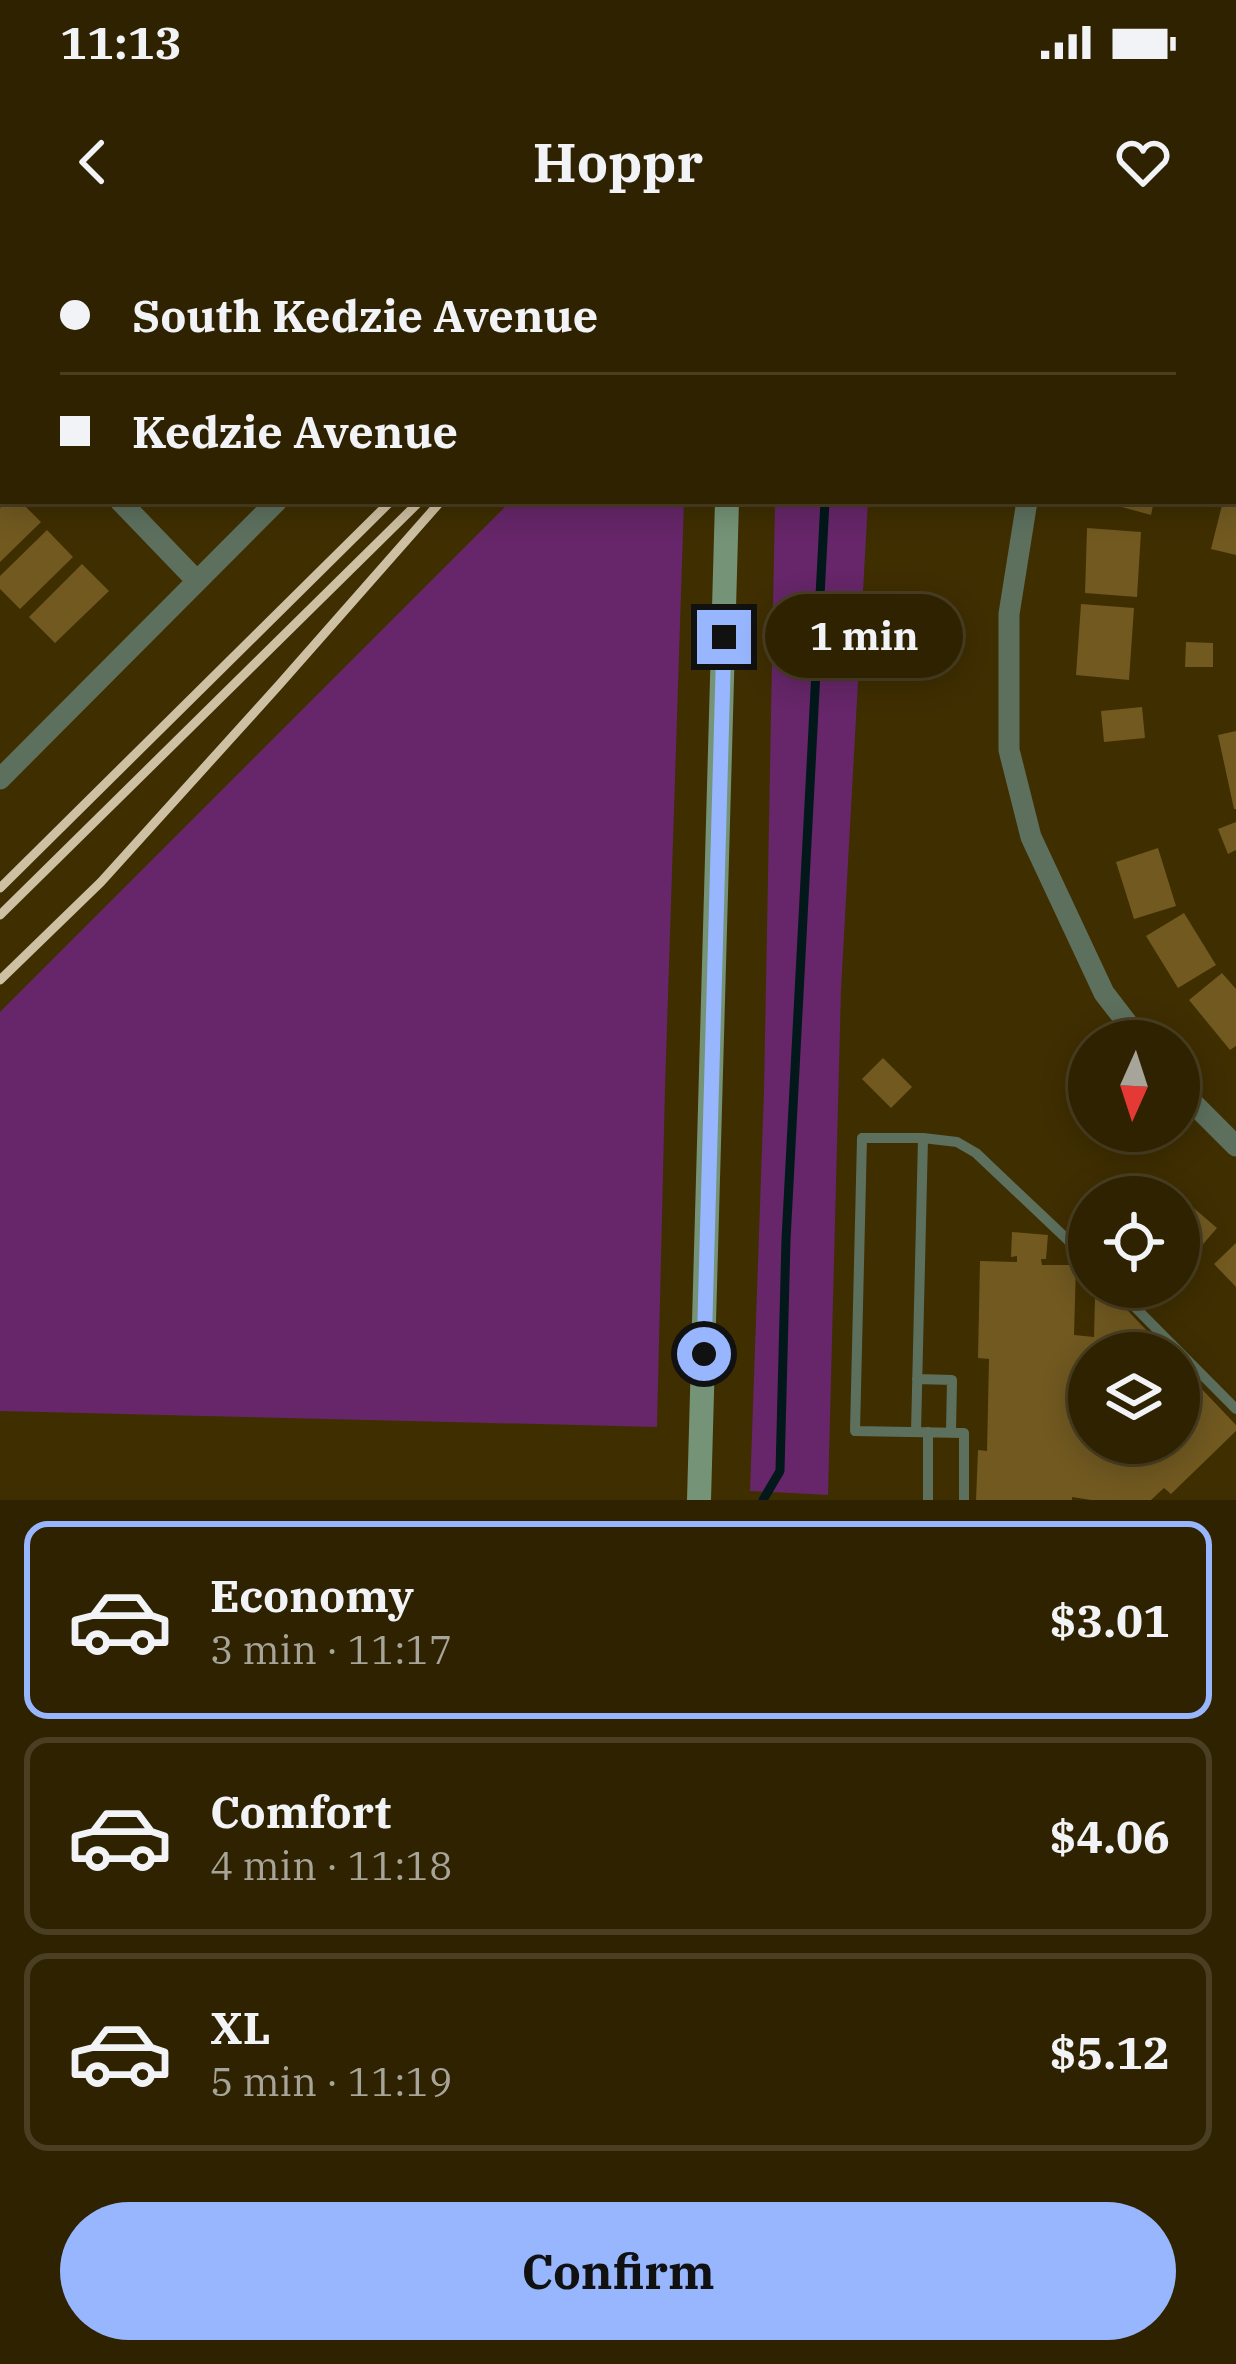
<!DOCTYPE html>
<meta charset="utf-8">
<style>
body{margin:0;font-family:"IBM Plex Serif",serif;background:#372a0a;color:#f1f3f6;height:100vh;display:flex;flex-direction:column;font-size:45px;white-space:nowrap}
*{box-sizing:border-box;margin:0}
p{font-size:39px;color:#a7a499}
.icon{flex:none;width:66px;height:66px;fill:none;stroke:currentColor;stroke-width:2;stroke-linecap:round;stroke-linejoin:round}
.map{position:relative;height:1260px;overflow:hidden}
.side{display:flex;flex-direction:column;background:#2f2200;flex:1}
.side>*{flex:none}
.guide{position:absolute;left:0px;top:0px;width:1236px;height:264px;box-shadow:0 6px 30px #0003,0 0 0 3px #4a3f22;display:grid;align-content:center;height:264px;padding:0 60px;background:#2f2200}
.needle{width:78px;rotate:183deg}
.controls{position:absolute;left:1068px;top:780px;display:grid;gap:24px}
.controls a{display:grid;place-items:center;width:132px;height:132px;border-radius:50%;background:#2f2200;box-shadow:0 6px 30px #0003,0 0 0 3px #4a3f22;font-size:60px}
.end{position:absolute;width:54px;height:54px;margin:-27px;border:15px solid #97b6fd;background:#111;box-shadow:0 0 0 6px #111}
.from{border-radius:50%}
.bubble{position:absolute;height:84px;border-radius:42px;background:#2f2200;box-shadow:0 6px 30px #0003,0 0 0 3px #4a3f22;font-size:39px;font-weight:800;line-height:84px;text-align:center}
.guide b{display:flex;align-items:center;gap:42px;height:114px;font-size:45px}
.guide b+b{border-top:3px solid #4a3f22}
.guide i{width:30px;height:30px;background:#f1f3f6}
ul{padding:21px 0 0;list-style:none}
li{display:flex;align-items:center;gap:36px;height:198px;margin:0 24px 18px;padding:0 36px;border:6px solid #4a3f22;border-radius:24px}
li div{flex:1}
li b{display:block;font-size:45px}
li em{font-style:normal;font-weight:800}
li.on{border-color:#97b6fd}
li>.icon{width:108px;height:108px;stroke-width:1.5}
.action{display:flex;gap:24px;margin-top:auto;padding:24px 60px}
.action a{flex:1;height:138px;border-radius:72px;background:#97b6fd;color:#111;font-size:48px;font-weight:800;line-height:138px;text-align:center}
.status{display:flex;justify-content:space-between;align-items:center;height:84px;padding:0 60px;background:#2f2200;direction:ltr}
.status svg{height:33px;fill:currentColor}
header{display:flex;justify-content:space-between;align-items:center;height:156px;padding:0 60px;background:#2f2200;font-size:54px;font-weight:800}
.map>svg:first-child{display:block}
.green{fill:#662669}
.lines{fill:none;stroke-linecap:round;stroke-linejoin:round}
.stream{stroke:#02181b;stroke-width:9}
.building{fill:#715920}
.service{stroke:#5d705e;stroke-width:10}
.minor{stroke:#5d705e;stroke-width:21}
.secondary{stroke:#759376;stroke-width:24}
.rail{stroke:#cec0a2;stroke-width:9}
.route{stroke:#97b6fd;stroke-width:15}
</style>
<div class="status"><b>11:13</b><svg viewBox="0 0 49 12"><path d="M0 12V9h3v3zM5 12V6h3v6zM10 12V3h3v9zM15 12V0h3v12zM26 1h20v11H26zM47 4h2v5h-2z"/></svg></div>
<header><svg class="icon" aria-label="back" viewBox="0 0 24 24"><path d="M15 5l-7 7 7 7"/></svg>Hoppr<svg class="icon" aria-label="heart" viewBox="0 0 24 24"><path d="M12 20l-8-8c-3-5 5-10 8-4 3-6 11-1 8 4z"/></svg></header>
<div class="map">
<svg width="1236" height="1260" viewBox="0 0 1236 1260">
<rect width="100%" height="100%" fill="#3f2e00"/>
<path class="green" d="M511 261H684L665 848 657 1187 0 1171V772Z
M775 261H868L841 749 828 1255 750 1251 764 851Z"/>
<g class="lines">
<path class="stream" d="M844 3 846 0
M763 1260 780 1231 786 1000 825 261"/>
</g>
<path class="building" d="M8 261H20L41 282 0 322V268Z
M1100 261H1154L1151 275Z
M1223 261H1236V315L1211 309Z
M1087 288 1141 292 1137 357 1085 353Z
M47 290 73 317 20 369 0 349V336Z
M82 324 109 351 55 403 29 377Z
M1081 364 1134 368 1129 440 1076 435Z
M1186 402 1213 403V427H1185Z
M1142 467 1145 498 1104 502 1101 471Z
M1236 491V569H1234L1218 495Z
M1236 582V610L1228 614 1218 589Z
M1158 608 1176 666 1134 679 1116 622Z
M1184 673 1216 725 1178 748 1146 696Z
M1222 733 1236 749V806L1230 810 1189 760Z
M883 818 912 847 891 868 862 839Z
M1182 958 1217 988 1179 1032V962Z
M1012 992 1048 995 1046 1019H1041L1042 1025H1076L1074 1095 1094 1097 1095 1057 1114 1056 1168 1113H1089V1203H1179V1125L1236 1185V1191L1171 1254 1164 1248 1151 1260H1091L1072 1257V1260H976L978 1210 987 1211 989 1119 978 1118 980 1021 1017 1022V1016L1011 1017Z
M1236 1003V1047L1214 1024Z"/>
<g class="lines">
<path class="service" d="M923 898 957 902 976 913 1089 1020
M1115 1047 1236 1169
M917 1139 952 1140 951 1192
M916 1192 923 898H862L855 1191 964 1193V1260
M928 1192V1260"/>
<path class="minor" d="M534 3 537 0
M1144 3 1148 0
M0 137 3 140
M120 261 197 341
M1027 261 1009 374V510L1031 597 1104 753 1141 801
M0 539 277 261
M1179 849 1236 906"/>
<path class="secondary" d="M734 3V0
M699 1260 727 261"/>
<path class="rail" d="M648 3 651 0
M679 3 682 0
M0 648 391 261
M0 675 420 261
M0 740 101 642 279 445 441 261"/>
</g>
<g class="lines">
<path class="route" d="M704 1114 724 397"/>
</g>
</svg>
<div class="controls">
<a><svg class="needle" viewBox="-14 -14 28 28"><path d="M0-13l5 13h-10z" fill="#e53935"/><path d="M0 13l5-13h-10z" fill="#a7a499"/></svg></a>
<a><svg class="icon" aria-label="locate" viewBox="0 0 24 24"><circle cx="12" cy="12" r="6"/><path d="M12 2v4M12 18v4M2 12h4M18 12h4"/></svg></a>
<a><svg class="icon" aria-label="layers" viewBox="0 0 24 24"><path d="M12 4l9 5-9 5-9-5zM3 14l9 5 9-5"/></svg></a>
</div>
<i class="end from" style="left:704px;top:1114px"></i>
<i class="end" style="left:724px;top:397px"></i>
<div class="bubble" style="left:765px;top:354px;width:198px">1 min</div>
<div class="guide">
<b><i class="from"></i>South Kedzie Avenue</b>
<b><i></i>Kedzie Avenue</b>
</div>
</div>
<section class="side">
<ul>
<li class="on"><svg class="icon" aria-label="car" viewBox="0 0 24 24"><path d="M5 17H2v-5l4-1 3-4h7l3 4 3 1v5h-3M9 17h6M6 11h13"/><circle cx="7" cy="17" r="2"/><circle cx="17" cy="17" r="2"/></svg><div><b>Economy</b><p>3 min · 11:17</p></div><em>$3.01</em></li>
<li><svg class="icon" aria-label="car" viewBox="0 0 24 24"><path d="M5 17H2v-5l4-1 3-4h7l3 4 3 1v5h-3M9 17h6M6 11h13"/><circle cx="7" cy="17" r="2"/><circle cx="17" cy="17" r="2"/></svg><div><b>Comfort</b><p>4 min · 11:18</p></div><em>$4.06</em></li>
<li><svg class="icon" aria-label="car" viewBox="0 0 24 24"><path d="M5 17H2v-5l4-1 3-4h7l3 4 3 1v5h-3M9 17h6M6 11h13"/><circle cx="7" cy="17" r="2"/><circle cx="17" cy="17" r="2"/></svg><div><b>XL</b><p>5 min · 11:19</p></div><em>$5.12</em></li>
</ul>
<div class="action"><a>Confirm</a></div>
</section>
